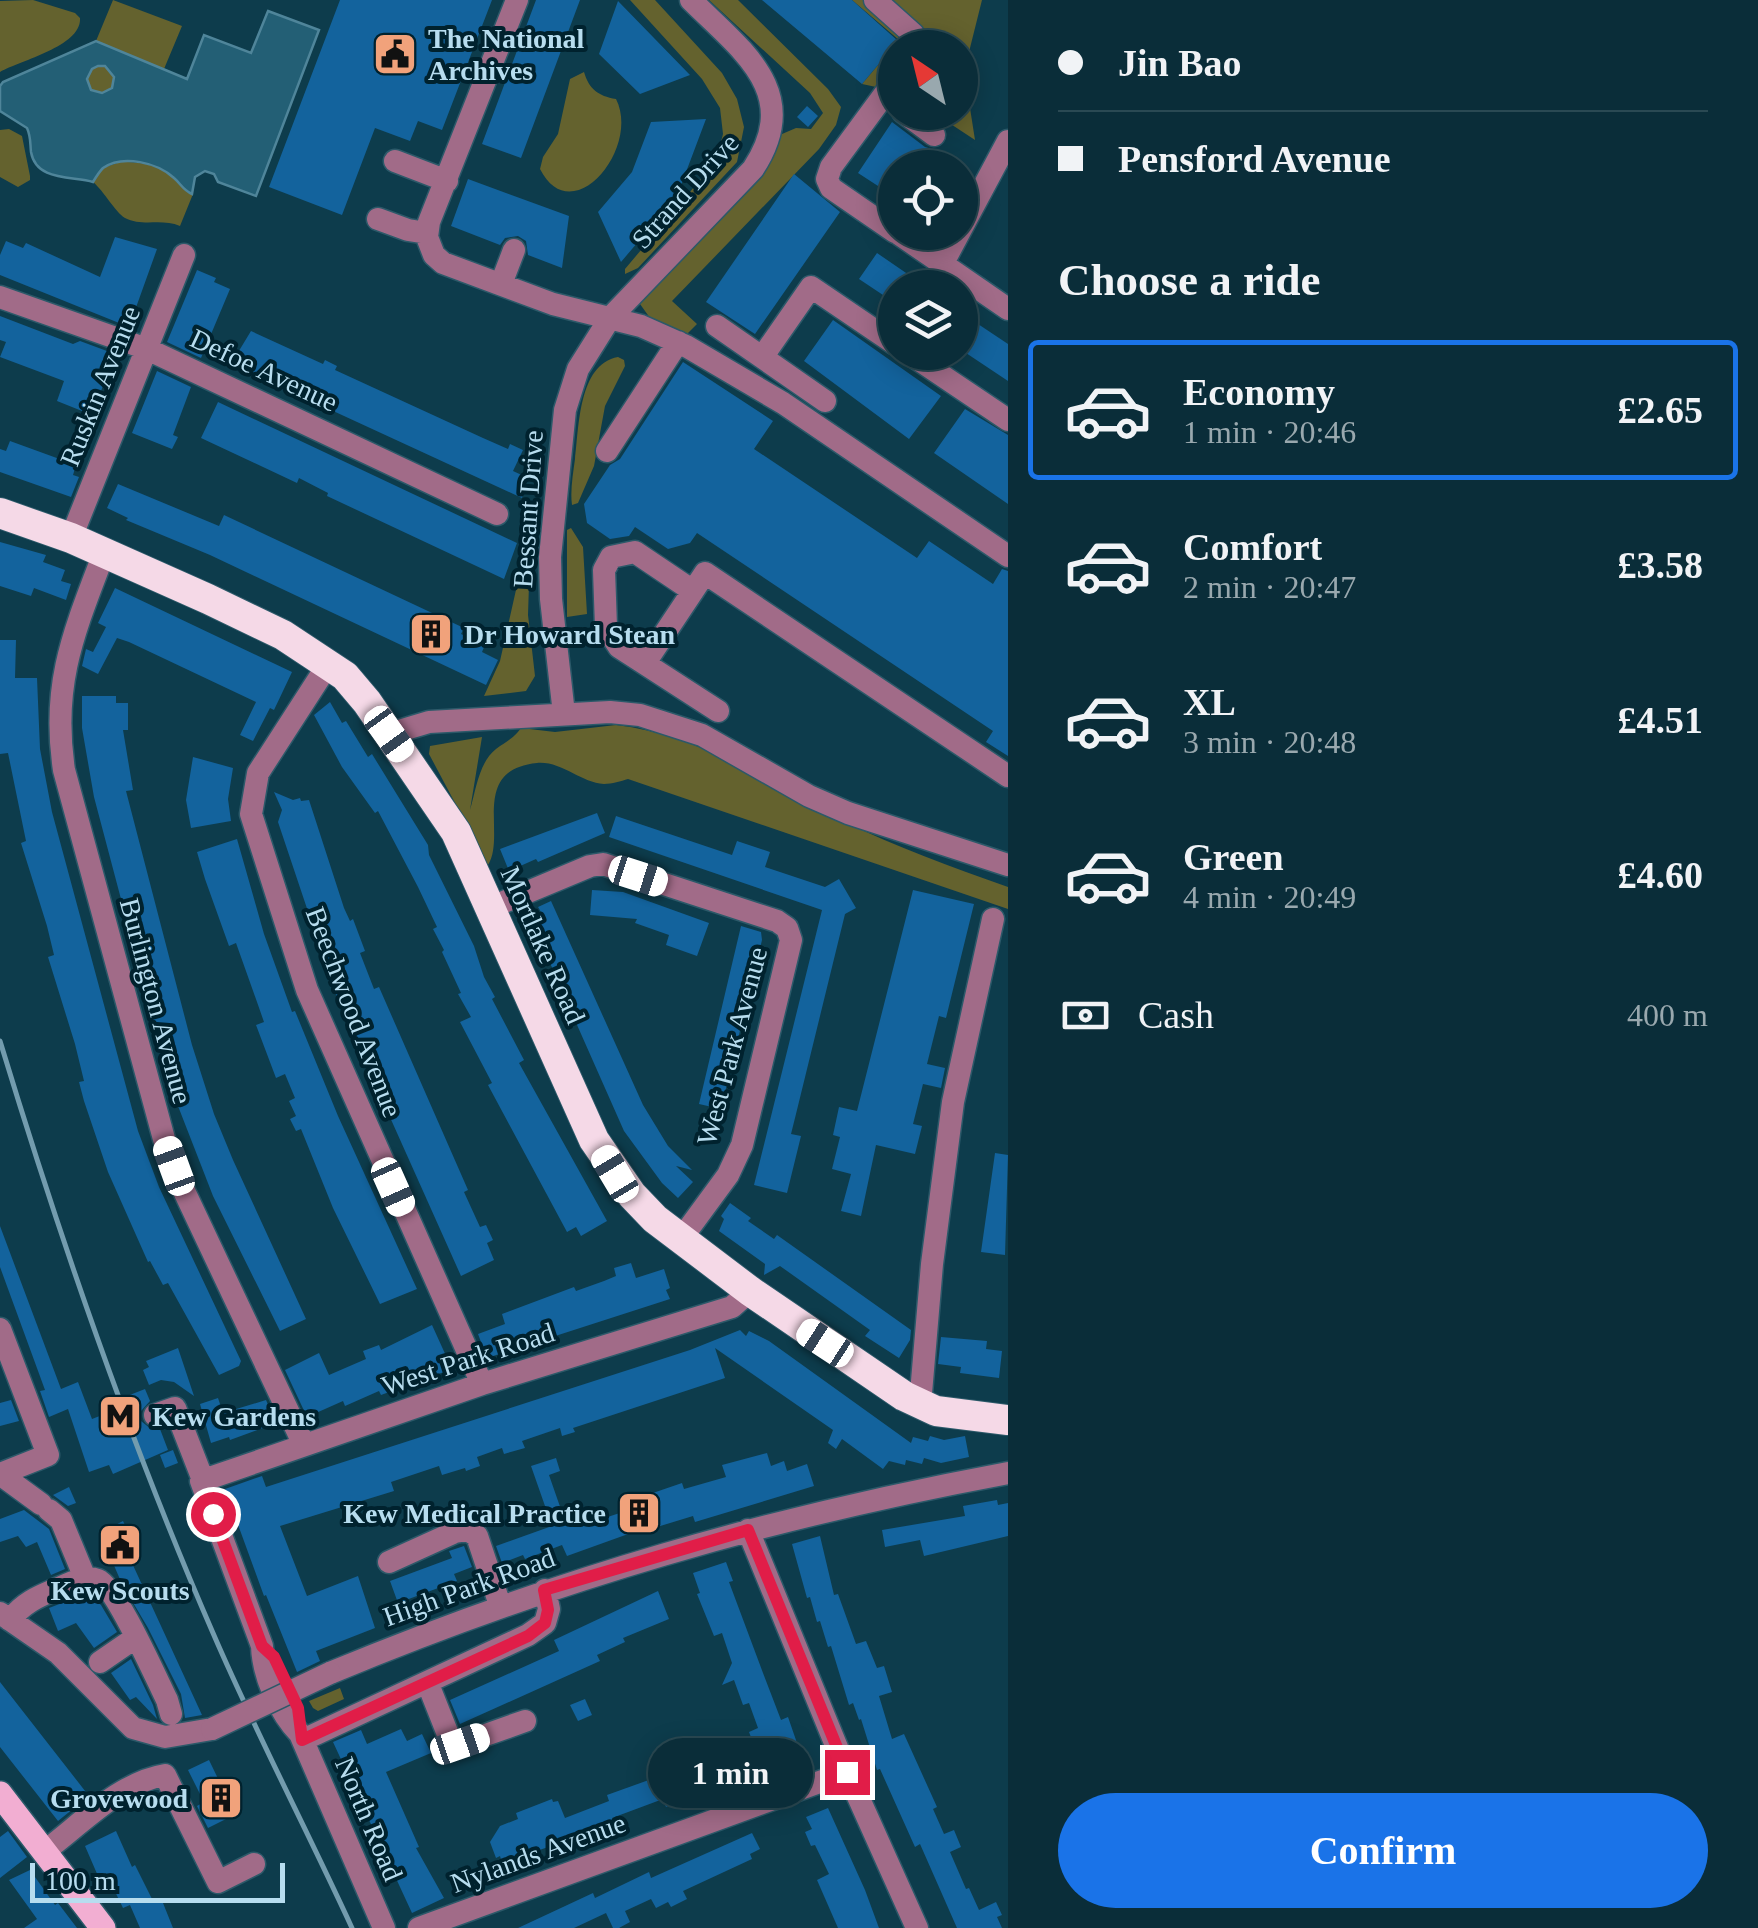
<!DOCTYPE html>
<meta charset="utf-8">
<style>
body{margin:0;font-family:"Times New Roman",serif;background:#133541;color:#f1f3f6;height:100vh;display:flex;flex-direction:column;font-size:38px;white-space:nowrap}
*{box-sizing:border-box;margin:0}
p{font-size:32px;color:#99a8ae}
.icon{flex:none;width:55px;height:55px;fill:none;stroke:currentColor;stroke-width:2;stroke-linecap:round;stroke-linejoin:round}
.map{position:relative;flex:1;overflow:hidden}
.sheet{display:flex;flex-direction:column;background:#0a2d39;width:750px}
.sheet>*{flex:none}
.hud{display:grid;align-content:center;height:220px;padding:0 50px;background:#0a2d39}
.needle{width:65px;rotate:325deg}
.buttons{position:absolute;left:878px;top:30px;display:grid;gap:20px}
.buttons a{display:grid;place-items:center;width:100px;height:100px;border-radius:50%;background:#0a2d39;box-shadow:0 5px 25px #0003,0 0 0 2px #2a4953;font-size:50px}
.scale{position:absolute;left:30px;bottom:25px;width:255px;box-sizing:border-box;padding-left:10px;border:5px solid #b7ddef;border-top:0;font-size:28px;line-height:35px;white-space:nowrap;color:#b7ddef;-webkit-text-stroke:8px #00222e;paint-order:stroke}
.end{position:absolute;width:45px;height:45px;margin:-22px;border:12px solid #e11d48;background:#fff;box-shadow:0 0 0 5px #fff}
.from{border-radius:50%}
.bubble{position:absolute;height:70px;border-radius:35px;background:#0a2d39;box-shadow:0 5px 25px #0003,0 0 0 2px #2a4953;font-size:32px;font-weight:700;line-height:70px;text-align:center}
.car{position:absolute;width:30px;height:60px;margin:-30px -15px;border-radius:12px;box-shadow:0 0 8px 2px #0007;background:linear-gradient(#fff 24%,#345 0 40%,#fff 0 76%,#345 0 86%,#fff 0)}
.hud b{display:flex;align-items:center;gap:35px;height:95px;font-size:38px}
.hud b+b{border-top:2px solid #2a4953}
.hud i{width:25px;height:25px;background:#f1f3f6}
ul{padding:0;list-style:none}
li{display:flex;align-items:center;gap:30px;height:140px;margin:0 20px 15px;padding:0 30px;border:5px solid transparent;border-radius:10px}
li div{flex:1}
li b{display:block;font-size:38px}
li em{font-style:normal;font-weight:700}
li.active{border-color:#1a73e8}
li>.icon{width:90px;height:90px;stroke-width:1.5}
h2{padding:0 50px;font-size:45px;line-height:120px}
.pay{display:flex;align-items:center;gap:25px;height:110px;padding:0 50px;font-size:38px}
.pay p{margin-inline-start:auto}
.button{display:flex;gap:20px;margin-top:auto;padding:20px 50px}
.button a{flex:1;height:115px;border-radius:60px;background:#1a73e8;color:#fff;font-size:40px;font-weight:700;line-height:115px;text-align:center}
main{display:flex;flex:1;min-height:0}
.map>svg:first-child{display:block}
.green{fill:#64622e}
.water{fill:#235f75;stroke:#4f859a;stroke-width:2.5;fill-rule:evenodd}
.building{fill:#13639d}
.lines{fill:none;stroke-linecap:round;stroke-linejoin:round}
.minor-casing{stroke:#2c5969;stroke-width:25}
.major-casing{stroke:#2c5969;stroke-width:28}
.highway-casing{stroke:#2c5969;stroke-width:32}
.minor{stroke:#a16b88;stroke-width:22}
.major{stroke:#f2aed2;stroke-width:25}
.highway{stroke:#f5d9e7;stroke-width:30}
.rail{stroke:#739cae;stroke-width:5}
.minor-bridge-casing{stroke:#2c5969;stroke-width:25;stroke-linecap:butt}
.minor-bridge{stroke:#a16b88;stroke-width:22}
.route{stroke:#e11d48;stroke-width:12}
.labels{text-anchor:middle;dominant-baseline:central;stroke-width:8;stroke-linejoin:round;paint-order:stroke}
.poi-label{font-size:28px;font-weight:bold;fill:#b7ddef;stroke:#00222e;text-anchor:start}
.street-label{font-size:28px;fill:#b7ddef;stroke:#00222e}
</style>
<main>
<div class="map">
<svg width="1008" height="1928" viewBox="0 0 1008 1928">
<rect width="100%" height="100%" fill="#0d3c4c"/>
<path class="green" d="M33 0 75 13 80 18C82 46 22 60 0 72V1Z
M113 0 182 26 164 69 96 41Z
M630 0H655L722 73 737 99 744 127 737 162 638 268 625 274V269L716 161 723 134 720 108 702 79Z
M709 0H738L828 89 841 107 836 125 819 149 672 301 697 324 684 337 650 318 640 304 765 168 782 134 796 128 811 129 823 113 810 93Z
M852 0H982L970 48V108L975 140 934 113 960 112V48H895V91L862 84 899 40Z
M87 80a14 14 0 1 1 28 0a14 14 0 1 1-28 0Z
M584 72C589 89 598 96 616 99 641 148 572 232 540 169L543 157 558 134 570 79Z
M9 129 22 136 30 176V180L18 187 0 177V130Z
M120 162C140 162 159 164 174 178 181 185 183 190 193 194L180 226C162 218 142 227 125 218 115 212 104 191 93 182L103 168Z
M618 357 624 360 625 366 605 406 594 466 578 503 572 505C570 491 573 474 575 459 579 429 578 364 618 357Z
M531 523 528 615 535 676 526 691 484 696 500 661Z
M571 528 583 547 587 614 567 617V530Z
M616 725C699 734 769 784 843 821 896 847 952 867 1008 887V909L628 779C621 781 612 784 604 784 581 783 562 761 537 763 469 770 507 835 488 865L429 754 430 746 482 737 470 810C476 790 479 762 496 749 507 741 513 739 521 728L555 732Z
M340 1688 344 1699 318 1711 313 1708 309 1701Z"/>
<path class="water" d="M268 11 319 30 256 196 218 182 214 174 205 171 195 177 192 194C183 190 181 184 174 178 158 163 123 154 103 168 99 172 96 177 93 182 71 176 36 181 31 152 30 143 31 137 27 128L0 111V86L3 82 96 41 187 79 204 35 251 53ZM98 66H105L114 77 112 88 102 93 91 90 87 79 92 69Z"/>
<path class="building" d="M340 0H492L442 130 418 121 410 141 375 128 342 215 269 187Z
M536 0H580L521 158 482 144Z
M762 0H852L898 41 862 84Z
M618 1 690 75 640 94 599 54Z
M807 106 818 116 808 127 797 117Z
M706 119 677 196 621 262 598 212 632 172 651 122Z
M892 122 925 147 935 150 963 168H895V197L858 173Z
M794 174 840 212 755 334 706 302Z
M468 179 569 216 562 268 528 255 526 241 518 236 505 238 500 245 451 226Z
M115 237 157 249 129 327 0 275V255L6 241 23 248 26 243 100 277Z
M877 253 928 288H895V303L859 279Z
M197 270 216 278 214 282 230 289 201 358 167 342Z
M960 312 1008 344V381L960 349Z
M0 316 73 344 80 341 115 354 92 415 57 401 64 381 0 357 6 342 0 340Z
M833 320 941 396 909 439 804 361Z
M251 331 323 364 325 360 337 366 335 370 483 438 508 449 510 444 523 450 513 471 526 477 522 498 231 364Z
M683 362 773 421 754 449 917 558 929 541 993 584 1002 569 1008 571V756L986 742 993 731 697 533 690 543 668 549 635 527 629 536 610 539 587 523 584 504 610 465 620 459Z
M157 371 191 387 173 435 178 437 172 449 132 433Z
M218 402 517 543 504 579 327 496 328 493 299 478 297 483 201 438Z
M965 409 1008 435V504L934 453Z
M10 441 76 465 73 475 79 477 71 497 0 472V449L6 451Z
M118 484 219 526 224 515 464 628 461 634 485 645 482 652 498 660 486 685 210 555 126 520 128 518 107 508Z
M0 542 46 555 43 562 65 570 61 581 71 584 66 600 34 588 31 596 0 586Z
M115 588 292 672 274 710 270 708 253 741 240 735 256 702 129 642 117 638 98 674 82 666 86 649 93 652 106 627 98 623Z
M0 640H16L15 678H37L40 749 52 812 138 1131 159 1187 241 1361 239 1366 219 1375 168 1283 163 1285 150 1261 148 1262 108 1172 84 1101 79 1082 84 1081 75 1044 48 957 54 955 47 926 21 843 26 841 8 753 0 754Z
M82 696H116V703H128V730H123L133 790 126 791 192 1045 214 1114 233 1160 306 1319 280 1331 213 1196 171 1088 94 797 82 728Z
M330 702 342 723 346 721 368 757 372 754 428 845 429 855 474 946 484 977 495 997 492 999 524 1060 519 1063 607 1221 581 1236 576 1227 567 1232 488 1085 492 1083 460 1022 471 1017 458 994 461 993 442 952 444 950 433 929 437 927 418 887 378 811 375 813 342 767 314 715Z
M193 757 233 768 228 799 231 821 191 828 186 800Z
M274 792 293 800 300 798 301 801 309 800 344 908 350 921 353 919 365 951 360 953 374 989 379 987 468 1190 464 1192 480 1227 486 1225 493 1240 487 1243 494 1260 461 1276 338 1001 278 822 282 810Z
M597 813 605 833 538 862 536 859 509 871 500 849Z
M616 816 732 855 737 841 770 852 765 867 825 887 839 879 856 908 845 914 796 1114 791 1134 801 1136 787 1193 754 1185 822 910 609 837Z
M237 839 264 934 292 1012 295 1011 338 1116 417 1289 380 1304 333 1208 301 1129 296 1131 290 1119 296 1116 289 1101 295 1098 285 1074 276 1078 256 1025 264 1022 257 1002 236 943 229 946 205 879 197 852Z
M592 890 623 892 709 923 697 956 666 945 669 935 635 923 637 919 590 915Z
M913 890 974 904 946 1018 939 1016 927 1064 945 1068 941 1088 923 1084 913 1124 922 1126 915 1154 876 1145 861 1216 841 1211 851 1174 832 1169 840 1137 833 1135 839 1107 857 1111Z
M551 901 643 1105 668 1146 692 1170 676 1166 693 1182 678 1198 662 1183 624 1131 566 1000 556 992 563 989 527 918 541 912 538 907Z
M741 926 761 932 762 940 721 1109 699 1104Z
M995 1153 1008 1155 1005 1255 981 1252Z
M730 1203 751 1218 748 1221 774 1239 777 1235 911 1330 910 1340 899 1358 865 1336 870 1330 780 1266 764 1275 765 1264 719 1231 724 1219 721 1216Z
M0 1226 61 1389 78 1382 92 1419 125 1406 122 1398 145 1389 150 1401 141 1411V1421L151 1429H160L168 1450 113 1474 109 1465 89 1472 68 1409 49 1417 40 1391 45 1390 0 1267Z
M631 1263 636 1278 664 1269 670 1288 666 1290 670 1299 487 1358 478 1334 505 1324 502 1314 574 1287 576 1291 604 1281 616 1276 614 1268Z
M432 1325 452 1369 381 1395 379 1391 345 1406 343 1401 307 1417 285 1370 319 1353 329 1375 366 1359 363 1351 379 1345 381 1350Z
M740 1330 746 1336 749 1331 769 1341 911 1443 913 1437 928 1441 930 1436 944 1440 965 1436 969 1457 941 1463 924 1458 922 1464 906 1460 905 1465 889 1461 883 1469 842 1439 836 1449 828 1443 833 1430 715 1348 725 1378 573 1428 575 1432 562 1436 560 1428 522 1441 525 1448 504 1454 502 1448 477 1457 480 1466 466 1471 465 1468 442 1475 439 1466 391 1482 394 1491 280 1526 307 1596 358 1576 375 1628 316 1651 320 1661 297 1672 266 1595 264 1596 225 1489 262 1476 266 1487 690 1350Z
M941 1337 987 1341 986 1349 1002 1351 999 1378 960 1373 961 1367 938 1364Z
M178 1348 194 1396 174 1382 161 1380 149 1385 143 1370 149 1367 146 1361Z
M218 1398 223 1413 266 1400 276 1423 230 1440 229 1437 211 1443 200 1404Z
M11 1400 19 1421 0 1426V1403Z
M173 1450 178 1463 165 1468 160 1455Z
M767 1453 771 1466 784 1461 787 1471 807 1464 814 1486 695 1522 693 1516 657 1527 656 1524 567 1556 562 1545 525 1559 523 1555 502 1563 496 1546 552 1526 531 1466 556 1458 560 1471 549 1475 565 1521 569 1520 571 1526 578 1524 580 1526 629 1510 627 1502 647 1495 682 1483 684 1489 726 1477 722 1465Z
M69 1487 76 1503 68 1506 53 1495Z
M997 1500 998 1505 1008 1503V1536L924 1556 920 1540 885 1547 882 1530 965 1516 963 1506Z
M24 1510 49 1529 65 1569 51 1575 37 1542 26 1547 18 1536 0 1542V1519Z
M123 1521 141 1558 132 1563 202 1715 185 1718 181 1694 148 1628 122 1584 100 1533Z
M820 1536 834 1595 838 1594 856 1644 866 1641 877 1668 884 1666 892 1692 879 1696 892 1739 904 1734 937 1807 933 1809 944 1834 954 1830 961 1847 950 1852 966 1889 969 1888 979 1910 996 1902 1002 1915 997 1917 1002 1928H957L920 1844 915 1847 880 1769 877 1770 861 1719 859 1720 853 1703 849 1705 831 1646 828 1647 820 1621 817 1622 810 1597 807 1598 792 1544Z
M464 1546 472 1567 454 1574 457 1581 398 1603 390 1581 452 1558 449 1551Z
M726 1562 733 1581 729 1582 763 1673 781 1720 788 1717 806 1769 775 1779 772 1769 768 1771 762 1752 757 1753 749 1732 758 1728 749 1703 743 1705 734 1680 722 1685 732 1663 722 1633 714 1636 697 1594 700 1593 693 1573Z
M658 1591 669 1619 623 1638 625 1642 597 1655 600 1661 460 1724 450 1700 559 1651 554 1640Z
M88 1593 101 1605 117 1632 94 1648 76 1623 58 1631 49 1608Z
M131 1659 153 1705 157 1719 136 1697 130 1700 111 1673Z
M0 1682 89 1796 58 1821 0 1747Z
M585 1699 592 1715 578 1721 570 1705Z
M401 1729 407 1741 422 1734 431 1753 386 1772 419 1847 416 1848 444 1898 412 1913 333 1742 361 1730 367 1744Z
M724 1753 733 1775 697 1789 698 1793 666 1807 663 1799 612 1818 614 1824 502 1863 500 1856 496 1858 490 1842 500 1826 518 1819 516 1813 552 1799 553 1802 558 1801 565 1818 609 1801 607 1795Z
M209 1760 225 1793 232 1789 242 1811 208 1828 197 1806 204 1802 188 1770Z
M828 1808 865 1890 879 1928H838L817 1880 829 1874 815 1845 811 1846 805 1832 812 1829 806 1817Z
M8 1831 27 1857 0 1878V1837Z
M116 1831 132 1867 135 1865 153 1901 161 1898 173 1928H140L130 1905 123 1908 106 1873 98 1876 85 1846Z
M752 1833 760 1849 750 1854 752 1859 683 1891 687 1899 671 1907 668 1902 656 1908 651 1899 625 1911 630 1922 619 1928H613L606 1913 574 1928H518L593 1893 595 1898 649 1872 651 1878Z
M30 1870 55 1905 58 1903 77 1928H24L37 1919 9 1880Z"/>
<g class="lines">
<g class="minor-casing">
<path id="minor" d="M517 0 429 222 427 237 434 255 443 263 553 304 641 326 686 346 783 403 1008 556
M875 0 913 34 919 43 917 48
M895 80 831 167 827 179 831 188 895 232
M903 112 934 135
M395 161 447 181
M378 219 408 230 427 233
M896 232 1008 309
M943 263 1008 141
M501 284 514 250
M0 297 147 349 497 514
M717 326 825 401
M907 352 1008 420
M763 356 811 287 895 344
M607 451 678 342
M71 538 184 255
M104 553C74 632 51 684 64 770L164 1139 185 1193 304 1445
M693 591 635 552 611 557 604 570 606 627 619 647 718 711
M329 663 258 773 251 814 307 990 482 1384
M645 663 705 573 1008 776
M564 714 551 599 550 557 565 410 578 369 610 318 753 169C804 92 741 50 691 0
M389 734 429 722 610 712 640 715 702 735 809 796 848 813 1008 865
M492 907 590 866 603 864 777 921 787 928 791 940 742 1145 728 1175 681 1239
M0 1329 48 1455 0 1474
M920 1405 932 1264 953 1102 993 919
M155 1415 175 1408 203 1480
M0 1474 41 1504
M49 1510 61 1520 85 1578
M748 1530 847 1772 917 1928
M389 1562 455 1532 468 1530 477 1536 500 1605
M0 1613 58 1653 133 1728 165 1737 212 1729
M10 1620C25 1601 40 1596 61 1587 73 1582 85 1575 98 1580 116 1587 156 1678 167 1700L171 1714
M100 1662 135 1638
M330 1673C553 1580 771 1517 1008 1473
M428 1684 449 1737 460 1744 525 1721
M303 1740 528 1635 545 1623 549 1609 545 1590
M45 1851C80 1825 120 1782 165 1775L218 1882 254 1864
M384 1928 300 1734C279 1712 263 1676 262 1646L201 1481 482 1384 732 1307 750 1291
M419 1928 847 1772"/>
</g>
<g class="major-casing">
<path id="major" d="M0 1794 103 1928"/>
</g>
<g class="highway-casing">
<path id="highway" d="M0 513 71 538 208 599 283 635 345 676 367 702 456 832 594 1140 632 1195 655 1219 750 1291 904 1396 936 1411 1008 1420"/>
</g>
<use href="#minor" class="minor"/>
<use href="#major" class="major"/>
<use href="#highway" class="highway"/>
<path class="rail" d="M0 1041C61 1242 129 1440 213 1633 256 1733 307 1830 352 1928"/>
<g class="minor-bridge-casing">
<path id="minor-bridge" d="M212 1729 330 1673"/>
</g>
<use href="#minor-bridge" class="minor-bridge"/>
</g>
<g class="lines">
<path class="route" d="M213 1514 262 1646 274 1657 298 1708 302 1740 528 1636 545 1623 548 1610 544 1590 748 1530 847 1772"/>
</g>
<defs>
<g id="civic-square" transform="scale(2.25)"><rect x="-9" y="-9" width="18" height="18" rx="4" fill="#f1a27b" stroke="#00222e"/><path d="M-.6-6.5H3V-4.5H.6V-3L4-1V1h2V6H-6V1h2V-1L-.6-3ZM-1.2 2.5V6h2.4V2.5Z" fill="#111"/></g>
<g id="building-square" transform="scale(2.25)"><rect x="-9" y="-9" width="18" height="18" rx="4" fill="#f1a27b" stroke="#00222e"/><path d="M-4-6H4V6H1V3H-1V6H-4ZM-2.5-4.3h1.7v1.8h-1.7ZM.8-4.3h1.7v1.8H.8ZM-2.5-1h1.7V.8h-1.7ZM.8-1h1.7V.8H.8Z" fill="#111"/></g>
<g id="metro-square" transform="scale(2.25)"><rect x="-9" y="-9" width="18" height="18" rx="4" fill="#f1a27b" stroke="#00222e"/><path d="M-5.5 5V-5H-3L0 0L3-5H5.5V5H3V-.5L0 4L-3-.5V5Z" fill="#111"/></g>
</defs>
<g fill-rule="evenodd">
<use href="#civic-square" x="395" y="54"/>
<use href="#building-square" x="431" y="634"/>
<use href="#metro-square" x="120" y="1416"/>
<use href="#building-square" x="639" y="1513"/>
<use href="#civic-square" x="120" y="1545"/>
<use href="#building-square" x="221" y="1798"/>
</g>
<g class="labels">
<g class="poi-label">
<text x="428" y="38">The National<tspan x="428" dy="32">Archives</tspan></text>
<text x="464" y="634">Dr Howard Stean</text>
<text x="152" y="1416">Kew Gardens</text>
<text x="606" y="1513" text-anchor="end">Kew Medical Practice</text>
<text x="120" y="1590" text-anchor="middle">Kew Scouts</text>
<text x="188" y="1798" text-anchor="end">Grovewood</text>
</g>
<g class="street-label">
<text transform="translate(685 191) rotate(-48)">Strand Drive</text>
<text transform="translate(264 370) rotate(25)">Defoe Avenue</text>
<text transform="translate(100 386) rotate(-68)">Ruskin Avenue</text>
<text transform="translate(528 509) rotate(-86)">Bessant Drive</text>
<text transform="translate(543 945) rotate(66)">Mortlake Road</text>
<text transform="translate(156 1001) rotate(75)">Burlington Avenue</text>
<text transform="translate(354 1012) rotate(69)">Beechwood Avenue</text>
<text transform="translate(732 1046) rotate(-75)">West Park Avenue</text>
<text transform="translate(468 1359) rotate(-18)">West Park Road</text>
<text transform="translate(469 1587) rotate(-20)">High Park Road</text>
<text transform="translate(369 1819) rotate(67)">North Road</text>
<text transform="translate(538 1853) rotate(-20)">Nylands Avenue</text>
</g>
</g>
</svg>
<div class="buttons">
<a><svg class="needle" viewBox="-14 -14 28 28"><path d="M0-13l5 13h-10z" fill="#e53935"/><path d="M0 13l5-13h-10z" fill="#99a8ae"/></svg></a>
<a><svg class="icon" aria-label="locate" viewBox="0 0 24 24"><circle cx="12" cy="12" r="6"/><path d="M12 2v4M12 18v4M2 12h4M18 12h4"/></svg></a>
<a><svg class="icon" aria-label="layers" viewBox="0 0 24 24"><path d="M12 4l9 5-9 5-9-5zM3 14l9 5 9-5"/></svg></a>
</div>
<div class="scale">100 m</div>
<i class="end from" style="left:213px;top:1514px"></i>
<i class="end" style="left:847px;top:1772px"></i>
<div class="bubble" style="left:648px;top:1738px;width:165px">1 min</div>
<i class="car" style="left:389px;top:734px;rotate:144deg"></i>
<i class="car" style="left:638px;top:876px;rotate:108deg"></i>
<i class="car" style="left:174px;top:1166px;rotate:340deg"></i>
<i class="car" style="left:615px;top:1174px;rotate:329deg"></i>
<i class="car" style="left:393px;top:1187px;rotate:156deg"></i>
<i class="car" style="left:825px;top:1343px;rotate:303deg"></i>
<i class="car" style="left:460px;top:1744px;rotate:71deg"></i>
</div>
<section class="sheet">
<div class="hud">
<b><i class="from"></i>Jin Bao</b>
<b><i></i>Pensford Avenue</b>
</div>
<h2>Choose a ride</h2>
<ul>
<li class="active"><svg class="icon" aria-label="car" viewBox="0 0 24 24"><path d="M5 17H2v-5l4-1 3-4h7l3 4 3 1v5h-3M9 17h6M6 11h13"/><circle cx="7" cy="17" r="2"/><circle cx="17" cy="17" r="2"/></svg><div><b>Economy</b><p>1 min · 20:46</p></div><em>£2.65</em></li>
<li><svg class="icon" aria-label="car" viewBox="0 0 24 24"><path d="M5 17H2v-5l4-1 3-4h7l3 4 3 1v5h-3M9 17h6M6 11h13"/><circle cx="7" cy="17" r="2"/><circle cx="17" cy="17" r="2"/></svg><div><b>Comfort</b><p>2 min · 20:47</p></div><em>£3.58</em></li>
<li><svg class="icon" aria-label="car" viewBox="0 0 24 24"><path d="M5 17H2v-5l4-1 3-4h7l3 4 3 1v5h-3M9 17h6M6 11h13"/><circle cx="7" cy="17" r="2"/><circle cx="17" cy="17" r="2"/></svg><div><b>XL</b><p>3 min · 20:48</p></div><em>£4.51</em></li>
<li><svg class="icon" aria-label="car" viewBox="0 0 24 24"><path d="M5 17H2v-5l4-1 3-4h7l3 4 3 1v5h-3M9 17h6M6 11h13"/><circle cx="7" cy="17" r="2"/><circle cx="17" cy="17" r="2"/></svg><div><b>Green</b><p>4 min · 20:49</p></div><em>£4.60</em></li>
</ul>
<div class="pay"><svg class="icon" aria-label="cash" viewBox="0 0 24 24"><path d="M3 7h18v10H3z"/><circle cx="12" cy="12" r="2"/></svg>Cash<p>400 m</p></div>
<div class="button"><a>Confirm</a></div>
</section>
</main>
